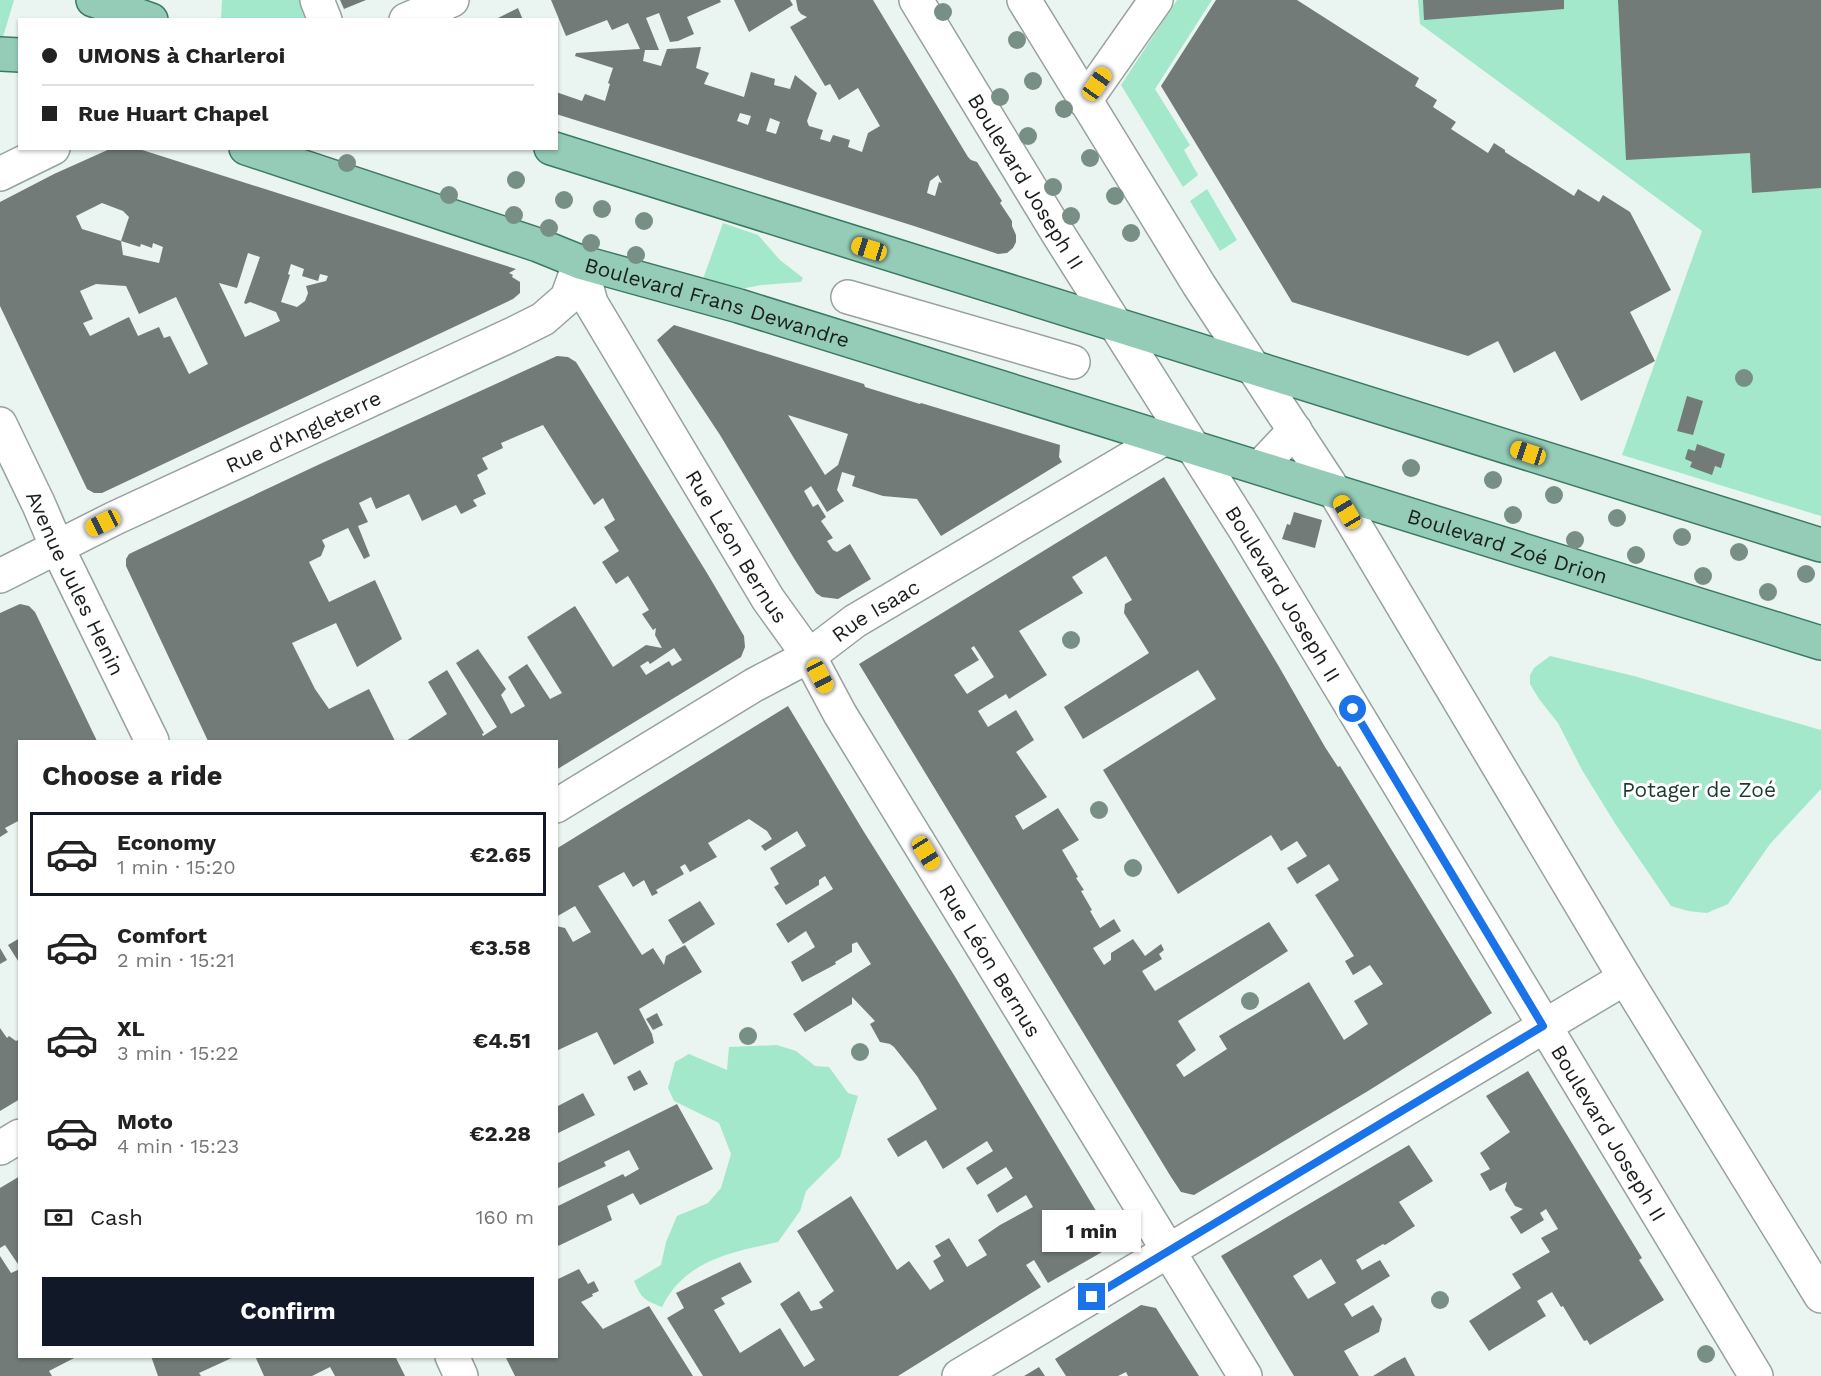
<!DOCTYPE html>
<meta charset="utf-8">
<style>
body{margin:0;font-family:"Work Sans",sans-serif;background:#f2f2f2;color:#222;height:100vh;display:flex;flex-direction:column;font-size:22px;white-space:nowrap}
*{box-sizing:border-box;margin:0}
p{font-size:20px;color:#767676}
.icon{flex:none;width:33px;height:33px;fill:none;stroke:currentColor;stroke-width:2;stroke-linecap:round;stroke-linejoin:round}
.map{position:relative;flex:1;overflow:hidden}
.details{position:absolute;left:18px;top:740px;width:540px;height:618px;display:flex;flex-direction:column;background:#fff;border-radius:0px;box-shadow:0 2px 4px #0004}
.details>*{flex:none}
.guide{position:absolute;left:18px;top:18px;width:540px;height:132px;border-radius:0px;box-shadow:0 2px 4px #0004;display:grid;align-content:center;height:132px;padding:0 24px;background:#fff}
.end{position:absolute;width:27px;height:27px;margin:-14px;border:8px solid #1a73e8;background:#fff;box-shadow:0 0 0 3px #fff}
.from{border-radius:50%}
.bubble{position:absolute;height:42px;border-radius:0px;background:#fff;box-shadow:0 2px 4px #0004;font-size:20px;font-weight:700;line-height:42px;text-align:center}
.car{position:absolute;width:18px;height:36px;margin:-18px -9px;border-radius:8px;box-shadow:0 0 4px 2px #0007;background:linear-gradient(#f5c518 24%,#345 0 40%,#f5c518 0 76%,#345 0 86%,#f5c518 0)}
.guide b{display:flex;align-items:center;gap:21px;height:57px;font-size:22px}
.guide b+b{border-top:2px solid #e0e0e0}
.guide i{width:15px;height:15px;background:#222}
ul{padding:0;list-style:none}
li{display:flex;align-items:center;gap:18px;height:84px;margin:0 12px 9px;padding:0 12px;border:3px solid transparent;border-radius:0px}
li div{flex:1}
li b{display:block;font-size:22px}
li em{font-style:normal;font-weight:700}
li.selected{border-color:#111827}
li>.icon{width:54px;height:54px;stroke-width:1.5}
h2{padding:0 24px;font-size:27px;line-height:72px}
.pay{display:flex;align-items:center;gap:15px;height:66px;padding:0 24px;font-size:22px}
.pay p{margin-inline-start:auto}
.cta{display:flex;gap:12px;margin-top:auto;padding:12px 24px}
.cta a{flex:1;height:69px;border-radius:0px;background:#111827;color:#fff;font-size:24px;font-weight:700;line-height:69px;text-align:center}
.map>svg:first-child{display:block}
.green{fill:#a4e8cc}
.building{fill:#727b77;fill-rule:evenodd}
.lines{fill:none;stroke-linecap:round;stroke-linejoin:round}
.minor-casing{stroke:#97a19d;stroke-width:36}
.major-casing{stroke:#3c7963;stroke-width:36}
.minor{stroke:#fff;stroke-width:33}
.major{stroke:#94ccb8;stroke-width:33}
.tree{fill:#788f86}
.route{stroke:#1a73e8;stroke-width:8}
.labels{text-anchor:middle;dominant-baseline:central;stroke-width:6;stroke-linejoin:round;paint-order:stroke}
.street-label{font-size:21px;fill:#1b1e1d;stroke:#fff}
.park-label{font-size:21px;fill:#1a3c30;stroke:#fff}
</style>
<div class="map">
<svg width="1821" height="1376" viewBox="0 0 1821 1376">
<rect width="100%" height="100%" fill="#eaf4f0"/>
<path class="green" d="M0 0H14L3 37H0Z
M222 0H307L314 19H221Z
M1177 0H1212L1155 89 1190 145 1184 150 1198 175 1183 187 1121 85Z
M1418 0H1821V516L1622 455 1702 231 1420 24Z
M1207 189 1237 240 1220 251 1190 201Z
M723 223 758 235 780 260 803 278 801 282 761 285 736 290 703 279Z
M1550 656 1634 676 1821 730V789L1770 844 1728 904 1707 913 1688 911 1671 906 1616 825 1582 770 1558 723 1539 699 1530 684V675L1534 668Z
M777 1045 796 1051 815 1066 829 1067 848 1093 858 1096 840 1157 806 1191 800 1211 778 1242C732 1252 685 1260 662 1307 644 1300 642 1299 634 1281L661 1265 666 1242 677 1216 708 1203 721 1188 731 1154 719 1123 674 1101 668 1088 675 1062 689 1054 727 1070 729 1047Z"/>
<path class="building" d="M340 0H366L344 9Z
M551 0H720L721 2 687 17 694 34 678 41 670 42 659 13 646 18 659 50H645L643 61 661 66 667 49 701 47 696 68 709 73 704 84 744 97 751 72 775 79 774 85 790 89 795 75 817 93 807 121 809 126 823 130 820 139 830 142 833 135 850 140 848 147 862 152 868 133 880 126 858 88 839 100 830 84 825 86 790 27 807 17 801 14 798 10 796 0H873L968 157 971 160 977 162 1002 201 1000 203 1012 221V226L1016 235V242L1013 248 1007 253 998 254 914 226 556 114V92L582 101 585 94 605 101 610 84 608 83 613 68 575 56 576 53 640 49 628 23 612 30 607 20 566 36ZM740 113 751 116 748 125 737 121ZM770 118 780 122 776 134 766 131ZM938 175 942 183 939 182 935 196 927 193 930 181Z
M734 0H790L793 5 749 32Z
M1216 0H1297L1419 78 1415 86 1437 100 1433 107 1456 122 1451 129 1488 153 1494 143 1505 150V152L1574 196 1578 189 1599 202 1603 195 1630 212 1671 290 1630 312 1655 361 1581 401 1555 351 1514 373 1498 341 1468 356 1292 302 1161 86Z
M1423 0H1564V9L1424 20Z
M1618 0H1821V188L1752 193 1750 153 1626 160Z
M518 8 523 20H494Z
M112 148H136L516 269 509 273 513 275 512 277 520 282V293L513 299 102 493H94L87 489 0 306V202L54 174ZM102 203 123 211 129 217 121 241 82 229 76 216ZM121 241 140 247 141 244 152 248 153 243 163 247 159 263 123 255ZM248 253 260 257 244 303 246 304 250 302 276 312 280 321 245 337 219 283 237 288ZM291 264 304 269 302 276 318 281 320 274 328 276 326 281 306 286 308 293 305 301 297 307 281 302 290 275 288 274ZM96 284 126 286 139 314 176 297 208 364 189 374 170 336 164 338 159 327 138 336 129 317 90 336 83 323 93 319 80 291Z
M674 325 864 384 865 387 920 404 921 403 1060 445 1059 457 1062 462 941 536 917 499 883 496 852 486 855 476 842 472 837 490 844 501 827 512 811 486 804 491 813 507 818 504 826 517 821 521 833 538 827 541 833 550 837 552 850 544 871 579 838 599 822 597 816 593 795 560 720 435 657 340ZM788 415 848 434 838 465 825 475Z
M557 356 568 357 576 362 707 573 744 636 745 647 741 657 556 770V741H406L447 714 428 682 447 670 484 733 482 734 483 736 497 727 456 663 478 649 506 689 501 695 511 714 525 706 508 677 527 664 550 699 562 693 527 637 575 606 613 667 646 645 662 648 655 635 656 628 653 630 642 614 649 610 628 576 616 584 602 562 619 551 604 527 615 520 603 498 594 505 543 425 501 443 503 448 482 458 488 469 477 475 486 494 473 500 477 506 461 514 456 505 422 521 409 494 376 509 371 497 359 503 368 522 358 526 370 556 364 559 348 528 322 540 325 546 321 556 309 562 329 602 375 580 402 639 357 667 336 623 292 643 315 689 329 709 369 689 395 741H208L126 566V559L129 554 320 464ZM674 648 682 660 672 666 669 661 646 675 640 666 648 661 650 664Z
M1687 396 1703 401 1693 435 1677 431Z
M1697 444 1725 454 1721 468 1715 466 1712 475 1690 467 1692 462 1685 459 1688 449 1695 451Z
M1164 477 1278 665 1325 747 1338 767 1340 766 1492 1013 1368 1091 1194 1195 1181 1192 1171 1177 859 664ZM1106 556 1132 600 1125 604 1124 613 1149 653 1064 707 1083 739 1198 670 1216 699 1103 770 1178 894 1271 835 1281 851 1297 841 1307 856 1287 868 1297 884 1329 864 1339 880 1315 895 1354 956 1345 961 1353 975 1370 965 1383 984 1354 1001 1368 1024 1344 1040 1309 982 1219 1036 1227 1049 1184 1077 1176 1065 1196 1050 1178 1021 1288 951 1269 922 1155 991 1142 971 1162 959 1159 954 1164 950 1161 944 1145 956 1133 939 1111 953V960L1104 965 1093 948 1121 931 1114 919 1100 928 1090 911 1092 910 1081 891 1084 890 1076 878 1078 877 1062 850 1079 840 1058 808 1023 830 1015 816 1047 797 1016 752 1034 740 1016 710 988 727 978 711 1006 694 1009 699 1047 675 1019 631 1083 593 1072 577ZM974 646 994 677 967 694 954 675 979 660 971 648Z
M1294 512 1322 520 1315 548 1282 539 1287 524 1290 525Z
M20 604 29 606 35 612 97 741H20V820L5 828 8 832 0 837V613Z
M788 706 864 832 954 975 1116 1244 1048 1283 1034 1260 1026 1265 1041 1287 898 1376H703L667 1318 684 1308 676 1293 740 1262 752 1282 721 1298 725 1304 714 1310 740 1353 780 1328 804 1367 815 1360 780 1304 799 1291 811 1311 823 1308 819 1302 834 1291 797 1231 851 1196 897 1270 909 1261 930 1290 944 1281 933 1261 941 1256 935 1246 949 1238 967 1267 987 1255 978 1240 1000 1225 1033 1207 1026 1195 997 1213 987 1195 1013 1178 1006 1167 977 1185 966 1168 993 1151 987 1141 943 1169 926 1140 898 1157 887 1139 937 1109 917 1076 894 1047 890 1044 880 1042 870 1024 875 1021 852 997V1004L805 1032 793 1014 871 964 857 942 852 944V952L835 962 836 964 802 982 791 962 815 947 806 931 788 943 776 924 833 889 825 876 819 880V885L786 905 774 887 779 884 770 868 806 846 797 831 765 851 761 846 772 839 767 831 749 819 708 843 717 857 715 858 690 872 685 864 680 867 684 874 656 890 658 893 652 896 644 880 633 887 624 872 598 886 642 955 653 948 664 965 666 956 685 945 702 972 639 1009 652 1034 654 1043 614 1065 597 1032 556 1051V926L565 928 573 942 591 932 575 906 556 917V849Z
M700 901 715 924 683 944 668 920Z
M20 938V964L8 945Z
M0 948 7 960 0 964Z
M657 1013 663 1025 653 1030 646 1019Z
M0 1028 7 1038 9 1036 16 1041 20 1039V1099L0 1111Z
M640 1070 648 1084 634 1091 627 1077Z
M1528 1071 1642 1258 1639 1260 1664 1300 1590 1345 1587 1340 1584 1341 1563 1306 1561 1307 1552 1292 1537 1301 1546 1316 1489 1351 1469 1321 1521 1288 1512 1274 1550 1252 1541 1238 1558 1229 1546 1209 1540 1213 1544 1220 1521 1234 1510 1217 1523 1209 1515 1206 1505 1190 1507 1182 1490 1191 1480 1174 1490 1169 1480 1153 1510 1132 1486 1096Z
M583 1093 595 1115 556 1134V1107Z
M677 1104 713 1169 640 1205 633 1193 607 1206 612 1220 556 1247V1207L623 1174 625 1177 639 1169 629 1150 604 1162 606 1166 556 1189V1164Z
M1409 1145 1433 1181 1399 1202 1415 1226 1385 1245 1383 1244 1356 1260 1362 1270 1380 1260 1390 1276 1344 1304 1352 1317 1373 1305 1382 1319 1379 1332 1344 1351 1359 1376H1294L1221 1256ZM1321 1259 1336 1283 1308 1299 1293 1276Z
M20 1176V1267L5 1245 0 1248V1188Z
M0 1256 11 1273 20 1269V1356H78L49 1371 52 1376H0Z
M579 1269 588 1284 594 1281 599 1291 592 1294 593 1296 581 1302 603 1329 649 1306 693 1376H515L505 1356H556V1280Z
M1141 1305 1156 1308 1199 1376H1128L1126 1372 1118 1376H1066L1055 1359Z
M151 1356H236L199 1373 201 1376H158Z
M255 1356H395L405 1376H335L330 1367 312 1376H264Z
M1405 1357 1415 1376H1373L1394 1363Z
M1039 1367 1045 1376H1024Z"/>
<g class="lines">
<g class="minor-casing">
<g id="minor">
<path d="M317 0 325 20"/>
<path id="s1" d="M916 0 1057 232 1246 531 1756 1376"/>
<path d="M1024 0 1199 285 1335 492 1625 978 1821 1296"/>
<path d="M406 20 452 0"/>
<path d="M1085 101 1156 0"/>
<path d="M0 174 53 148"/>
<path id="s2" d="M580 262 591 303 768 599 809 656 840 714 1245 1376"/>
<path d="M848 297 1073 362"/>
<path id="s3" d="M0 424 39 505 57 547 152 741"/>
<path d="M1260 467 1295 430"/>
<path id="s4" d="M0 576 115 518 513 334 543 319 567 298 580 262"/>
<path id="s5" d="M556 806 754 685 809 656 855 621 1165 438"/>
<path d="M0 1148 20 1136"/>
<path d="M452 1356 461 1376"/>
<path d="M959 1376 1625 978"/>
</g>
</g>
<g class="major-casing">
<g id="major">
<path d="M93 0 151 20"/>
<path d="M0 54 20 55"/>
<path id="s6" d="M246 148 538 245 580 262 739 306 1821 643"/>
<path d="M551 148 1821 545"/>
</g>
</g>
<use href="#minor" class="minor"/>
<use href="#major" class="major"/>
</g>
<g class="tree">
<circle cx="943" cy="12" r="9"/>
<circle cx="1017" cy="40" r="9"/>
<circle cx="1033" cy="81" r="9"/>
<circle cx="1000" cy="97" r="9"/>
<circle cx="1064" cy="109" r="9"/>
<circle cx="1028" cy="136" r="9"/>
<circle cx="1090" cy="158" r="9"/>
<circle cx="347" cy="163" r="9"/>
<circle cx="516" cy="180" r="9"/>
<circle cx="1053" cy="187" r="9"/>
<circle cx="449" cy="195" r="9"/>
<circle cx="1115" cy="196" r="9"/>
<circle cx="564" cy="200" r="9"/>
<circle cx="602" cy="209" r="9"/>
<circle cx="514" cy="215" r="9"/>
<circle cx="1071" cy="216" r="9"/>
<circle cx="644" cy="221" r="9"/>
<circle cx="549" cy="228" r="9"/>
<circle cx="1131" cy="233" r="9"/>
<circle cx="591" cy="243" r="9"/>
<circle cx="636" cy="255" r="9"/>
<circle cx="1744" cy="378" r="9"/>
<circle cx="1411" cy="468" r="9"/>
<circle cx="1493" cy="480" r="9"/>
<circle cx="1554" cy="495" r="9"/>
<circle cx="1513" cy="515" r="9"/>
<circle cx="1617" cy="518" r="9"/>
<circle cx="1682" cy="537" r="9"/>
<circle cx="1575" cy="540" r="9"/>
<circle cx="1739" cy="552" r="9"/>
<circle cx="1636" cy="555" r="9"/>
<circle cx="1806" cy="574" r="9"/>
<circle cx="1703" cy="576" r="9"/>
<circle cx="1768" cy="592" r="9"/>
<circle cx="1071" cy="640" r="9"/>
<circle cx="1099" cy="810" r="9"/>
<circle cx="1133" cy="868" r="9"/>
<circle cx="1250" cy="1001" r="9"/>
<circle cx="748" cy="1036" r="9"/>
<circle cx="860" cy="1052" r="9"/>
<circle cx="1440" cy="1300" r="9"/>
<circle cx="1706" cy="1354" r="9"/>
</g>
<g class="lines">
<path class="route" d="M1092 1297 1543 1026 1353 709"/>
</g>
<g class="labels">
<g class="street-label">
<text stroke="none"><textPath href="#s1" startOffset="212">Boulevard Joseph II</textPath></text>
<text stroke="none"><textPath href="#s6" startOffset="496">Boulevard Frans Dewandre</textPath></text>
<text stroke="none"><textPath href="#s4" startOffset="336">Rue d'Angleterre</textPath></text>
<text stroke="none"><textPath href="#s6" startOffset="1323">Boulevard Zoé Drion</textPath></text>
<text stroke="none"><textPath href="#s2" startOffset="326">Rue Léon Bernus</textPath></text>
<text stroke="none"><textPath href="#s3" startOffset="176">Avenue Jules Henin</textPath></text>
<text stroke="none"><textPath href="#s1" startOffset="698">Boulevard Joseph II</textPath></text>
<text stroke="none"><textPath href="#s5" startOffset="375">Rue Isaac</textPath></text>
<text stroke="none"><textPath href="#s2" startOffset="812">Rue Léon Bernus</textPath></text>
<text stroke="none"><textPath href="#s1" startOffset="1328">Boulevard Joseph II</textPath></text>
</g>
<g class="park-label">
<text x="1699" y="789">Potager de Zoé</text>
</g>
</g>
</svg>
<i class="end from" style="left:1353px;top:709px"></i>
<i class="end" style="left:1092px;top:1297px"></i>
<div class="bubble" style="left:1042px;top:1210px;width:99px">1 min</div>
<i class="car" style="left:1097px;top:84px;rotate:35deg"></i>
<i class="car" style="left:869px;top:249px;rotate:287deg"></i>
<i class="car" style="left:1528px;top:453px;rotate:288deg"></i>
<i class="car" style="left:1347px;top:512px;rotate:329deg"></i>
<i class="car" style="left:103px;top:523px;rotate:244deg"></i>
<i class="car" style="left:820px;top:676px;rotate:152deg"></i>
<i class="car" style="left:926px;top:853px;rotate:148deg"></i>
<div class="guide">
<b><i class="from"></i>UMONS à Charleroi</b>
<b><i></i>Rue Huart Chapel</b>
</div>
<section class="details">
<h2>Choose a ride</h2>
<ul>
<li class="selected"><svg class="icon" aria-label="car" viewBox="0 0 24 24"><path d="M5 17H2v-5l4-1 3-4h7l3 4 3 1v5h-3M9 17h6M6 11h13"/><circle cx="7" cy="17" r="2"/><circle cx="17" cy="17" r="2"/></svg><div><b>Economy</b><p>1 min · 15:20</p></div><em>€2.65</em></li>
<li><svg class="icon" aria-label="car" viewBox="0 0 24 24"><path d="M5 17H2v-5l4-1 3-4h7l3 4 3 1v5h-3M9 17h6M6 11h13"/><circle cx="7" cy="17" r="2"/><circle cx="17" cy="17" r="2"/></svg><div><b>Comfort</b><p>2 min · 15:21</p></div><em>€3.58</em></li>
<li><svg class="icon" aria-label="car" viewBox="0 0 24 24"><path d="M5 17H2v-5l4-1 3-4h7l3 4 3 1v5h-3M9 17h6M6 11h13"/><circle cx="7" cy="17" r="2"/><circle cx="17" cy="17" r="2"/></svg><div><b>XL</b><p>3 min · 15:22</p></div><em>€4.51</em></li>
<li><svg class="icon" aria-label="car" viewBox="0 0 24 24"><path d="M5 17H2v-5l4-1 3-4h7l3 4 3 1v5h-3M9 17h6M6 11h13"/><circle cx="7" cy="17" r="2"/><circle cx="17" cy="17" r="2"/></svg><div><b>Moto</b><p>4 min · 15:23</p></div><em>€2.28</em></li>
</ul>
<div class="pay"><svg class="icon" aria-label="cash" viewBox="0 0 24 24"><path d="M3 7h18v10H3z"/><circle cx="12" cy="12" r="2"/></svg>Cash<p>160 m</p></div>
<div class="cta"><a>Confirm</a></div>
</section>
</div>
